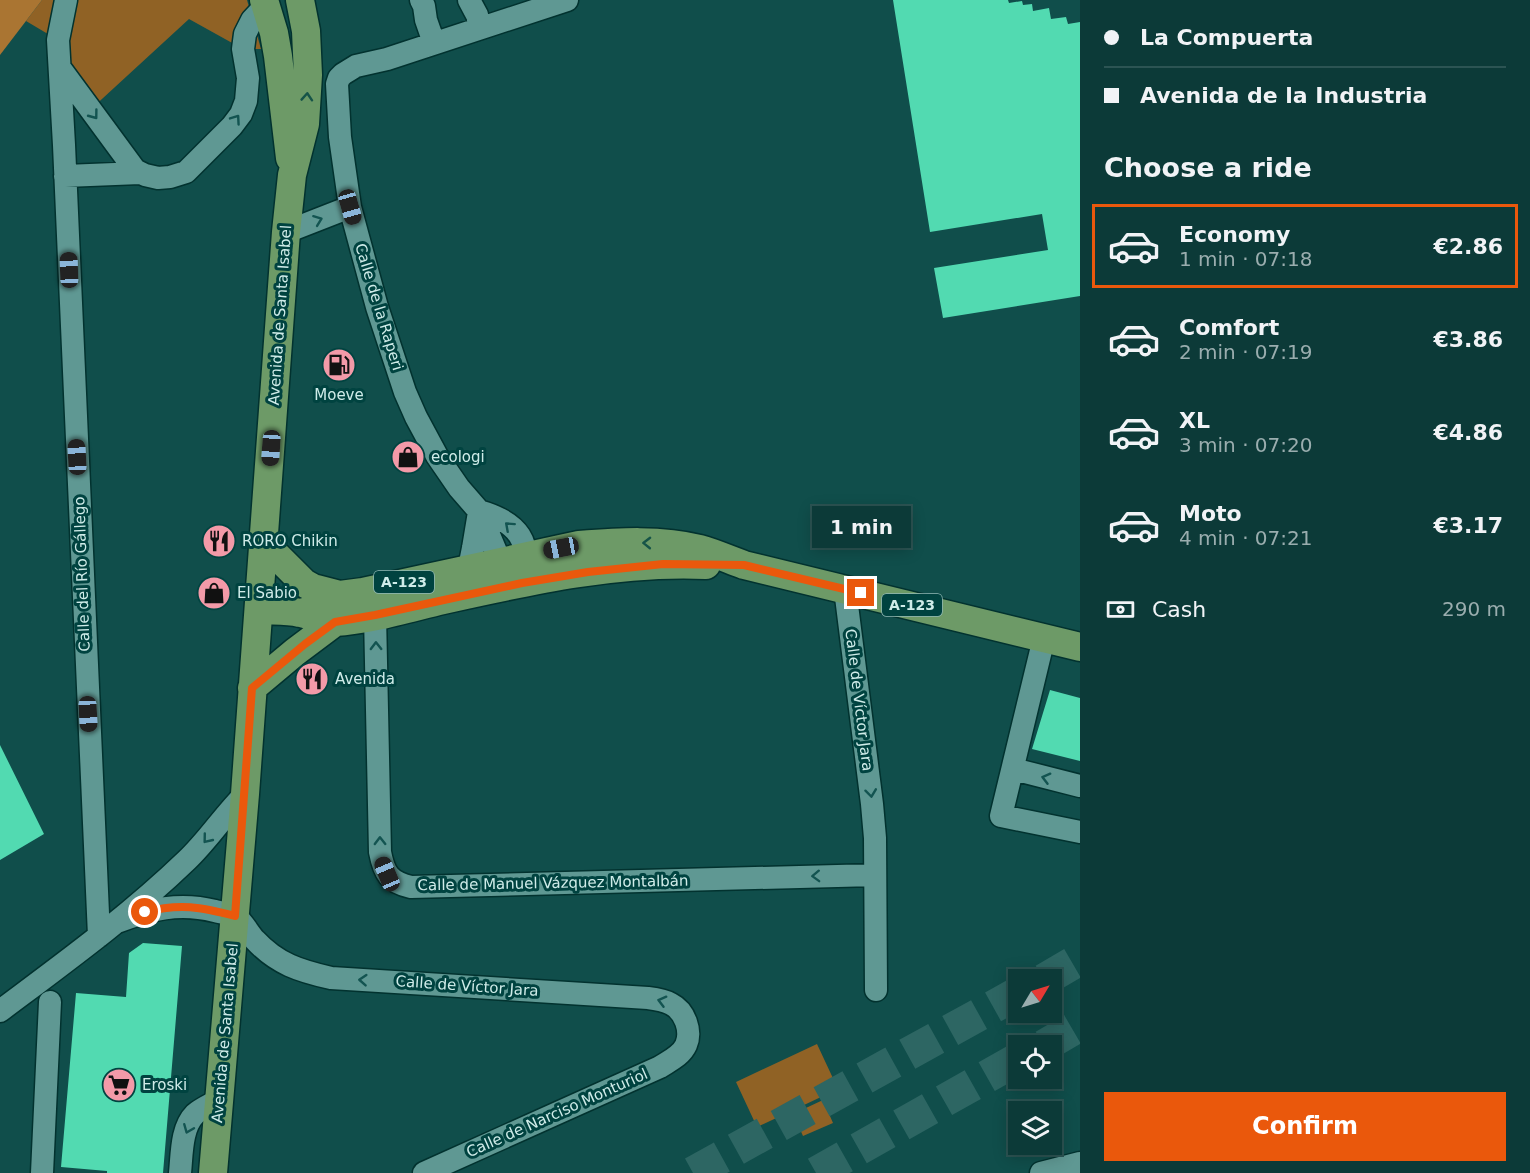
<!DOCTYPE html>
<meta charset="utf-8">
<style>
body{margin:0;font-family:"DejaVu Sans",sans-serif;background:#154140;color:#f1f3f6;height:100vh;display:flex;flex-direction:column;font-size:22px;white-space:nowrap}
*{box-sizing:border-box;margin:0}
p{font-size:20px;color:#9aadae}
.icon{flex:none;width:33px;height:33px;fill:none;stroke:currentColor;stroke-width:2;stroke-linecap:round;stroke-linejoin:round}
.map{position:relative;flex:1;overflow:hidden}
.panel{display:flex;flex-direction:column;background:#0c3a38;width:450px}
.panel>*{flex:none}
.banner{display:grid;align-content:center;height:132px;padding:0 24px;background:#0c3a38}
.needle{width:39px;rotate:52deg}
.fabs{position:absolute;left:1008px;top:969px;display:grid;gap:12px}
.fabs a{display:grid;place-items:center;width:54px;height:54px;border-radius:0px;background:#0c3a38;box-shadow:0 3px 15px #0003,0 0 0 2px #2c5453;font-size:30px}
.end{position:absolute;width:27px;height:27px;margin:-14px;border:8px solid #ea580c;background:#fff;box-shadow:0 0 0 3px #fff}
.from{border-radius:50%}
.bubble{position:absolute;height:42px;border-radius:0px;background:#0c3a38;box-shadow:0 3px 15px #0003,0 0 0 2px #2c5453;font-size:20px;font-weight:700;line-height:42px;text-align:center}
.car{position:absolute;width:18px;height:36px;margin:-18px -9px;border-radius:8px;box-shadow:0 0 4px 2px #0007;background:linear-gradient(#222 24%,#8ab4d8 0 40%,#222 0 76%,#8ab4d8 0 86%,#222 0)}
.banner b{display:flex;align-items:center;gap:21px;height:57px;font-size:22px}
.banner b+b{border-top:2px solid #2c5453}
.banner i{width:15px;height:15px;background:#f1f3f6}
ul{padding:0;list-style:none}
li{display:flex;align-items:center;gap:18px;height:84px;margin:0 12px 9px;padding:0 12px;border:3px solid transparent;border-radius:0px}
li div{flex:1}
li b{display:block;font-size:22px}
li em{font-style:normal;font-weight:700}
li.active{border-color:#ea580c}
li>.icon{width:54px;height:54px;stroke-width:1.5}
h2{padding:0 24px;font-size:27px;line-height:72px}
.pay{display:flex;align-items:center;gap:15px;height:66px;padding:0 24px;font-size:22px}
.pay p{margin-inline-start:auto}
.primary-button{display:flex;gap:12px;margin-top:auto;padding:12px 24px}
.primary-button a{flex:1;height:69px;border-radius:0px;background:#ea580c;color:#fff;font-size:24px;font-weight:700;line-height:69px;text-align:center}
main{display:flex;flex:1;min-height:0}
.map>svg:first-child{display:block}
.green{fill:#906225}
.forest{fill:#aa7532}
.building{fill:#52dab1}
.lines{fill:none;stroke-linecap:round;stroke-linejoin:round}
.highway-tunnel{stroke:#2d6663;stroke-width:33;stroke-dasharray:33 16;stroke-linecap:butt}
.minor-casing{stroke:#02322f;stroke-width:25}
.major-casing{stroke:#02322f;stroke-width:31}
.minor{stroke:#5f9893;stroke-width:22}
.major{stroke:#6d9a67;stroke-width:28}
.oneway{stroke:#165448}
.oneway2{stroke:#135451}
.route{stroke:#ea580c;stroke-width:8}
.labels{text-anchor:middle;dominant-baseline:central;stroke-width:6;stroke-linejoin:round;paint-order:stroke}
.shield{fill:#004340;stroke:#91b9b6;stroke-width:1.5}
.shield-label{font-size:14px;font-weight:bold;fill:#cfece9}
.street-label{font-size:15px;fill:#cfece9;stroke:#004340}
.poi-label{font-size:15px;fill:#cfece9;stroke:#004340;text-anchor:start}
</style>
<main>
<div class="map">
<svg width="1080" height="1173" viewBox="0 0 1080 1173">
<rect width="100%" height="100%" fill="#104e4b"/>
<path class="green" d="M42 0H247L261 49H243L189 19 90 110 58 40 26 21Z
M817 1044 838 1089 757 1127 736 1082Z
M823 1100 833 1123 803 1136 793 1114Z"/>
<path class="forest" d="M0 0H42L0 55Z"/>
<path class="building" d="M893 0H1008L1009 3 1022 1 1023 5 1032 4 1033 11 1049 8 1051 19 1066 17 1068 24 1080 22V296L943 318 934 268 1048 250 1042 214 930 232Z
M1050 690 1080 698V761L1032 749Z
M0 745 44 834 0 860Z
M143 943 182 946 163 1173H107V1171L61 1167 76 993 126 997 129 953Z"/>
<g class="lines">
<path class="highway-tunnel" d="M1044 980 1080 959
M1044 1046 1080 1025
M693 1173 1018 993
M816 1173 1018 1059"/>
<g class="minor-casing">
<path id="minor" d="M66 0 58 40 64 145 99 936
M421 0 424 6 426 20 434 43
M469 0 477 15 480 28
M60 68 135 170 145 175 158 178 170 177 186 172 232 126 241 114 246 101 248 78 243 49 245 34 252 20 266 5
M65 176 140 173
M286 232 350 207
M479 511C518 522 534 542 522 583L509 573 500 561 479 511 459 488 437 456 416 417 405 392 377 307 350 207 340 137 337 84 339 78 343 74 356 66 387 59 567 0
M469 568 473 548 479 512
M845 589 872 804 875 838 876 990
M375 615 380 852C384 873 389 882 411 887L875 875
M1044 638 1001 816 1080 832
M1013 769 1080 786
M117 922C151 909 179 902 215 911 221 913 228 913 233 916 242 919 248 933 255 940 277 964 300 971 331 978L648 998C656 999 664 1000 671 1004 685 1011 692 1031 686 1045 681 1056 669 1061 660 1067L424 1173
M0 1011C64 963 129 916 187 860 208 840 224 815 245 794
M42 1173 50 1002
M180 1173C182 1154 181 1128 195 1114 202 1108 212 1104 220 1099
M1041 1173 1080 1163"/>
</g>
<g class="major-casing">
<path id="major" d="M264 0 274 33 278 56 290 158
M264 543 304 583 313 588 340 595
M259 610C273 611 287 610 300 613 314 615 317 624 335 622 370 620 409 608 443 600 529 581 617 561 706 565
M303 613 340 595 363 592 579 545C618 542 661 539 700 549 715 553 730 560 744 565L1080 647
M252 688 295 652 335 622
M213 1173 245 794 286 232 292 175 305 124 308 75 306 31 300 0"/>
</g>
<use href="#minor" class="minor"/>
<use href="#major" class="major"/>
</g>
<defs><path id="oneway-chevron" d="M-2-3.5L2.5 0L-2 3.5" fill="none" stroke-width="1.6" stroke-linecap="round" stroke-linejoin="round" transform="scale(1.5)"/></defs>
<g class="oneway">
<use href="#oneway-chevron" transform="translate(307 97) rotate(-86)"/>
<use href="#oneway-chevron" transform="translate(647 543) rotate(-179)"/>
</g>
<g class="oneway2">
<use href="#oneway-chevron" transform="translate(94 115) rotate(53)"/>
<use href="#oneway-chevron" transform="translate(236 119) rotate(-55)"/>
<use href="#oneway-chevron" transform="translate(318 220) rotate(-21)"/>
<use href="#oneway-chevron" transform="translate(509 526) rotate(-138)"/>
<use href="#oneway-chevron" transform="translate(376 646) rotate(-91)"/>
<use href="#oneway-chevron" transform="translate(1046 778) rotate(-165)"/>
<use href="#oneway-chevron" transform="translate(871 793) rotate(83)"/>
<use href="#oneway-chevron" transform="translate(207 839) rotate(129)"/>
<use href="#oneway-chevron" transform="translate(380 841) rotate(-91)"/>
<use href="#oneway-chevron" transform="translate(816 876) rotate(178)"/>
<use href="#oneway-chevron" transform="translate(363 980) rotate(-176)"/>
<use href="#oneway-chevron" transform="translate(662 1001) rotate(-165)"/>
<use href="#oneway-chevron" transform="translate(188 1129) rotate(112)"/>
</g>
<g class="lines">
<path class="route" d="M145 912C180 903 201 907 235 916L252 688 305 644 335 622 375 615 522 583 588 572 663 564 744 565 861 593"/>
</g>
<defs>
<g id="fuel-disc" transform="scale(1.725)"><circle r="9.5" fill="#f39aa8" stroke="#004340"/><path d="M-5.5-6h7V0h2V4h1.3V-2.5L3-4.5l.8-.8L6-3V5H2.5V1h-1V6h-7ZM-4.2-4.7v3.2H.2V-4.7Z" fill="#111"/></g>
<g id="shop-disc" transform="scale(1.725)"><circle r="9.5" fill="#f39aa8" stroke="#004340"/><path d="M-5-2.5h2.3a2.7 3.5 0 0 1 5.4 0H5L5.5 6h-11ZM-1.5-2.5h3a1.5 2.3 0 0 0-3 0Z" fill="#111"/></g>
<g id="restaurant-disc" transform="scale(1.725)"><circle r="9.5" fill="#f39aa8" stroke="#004340"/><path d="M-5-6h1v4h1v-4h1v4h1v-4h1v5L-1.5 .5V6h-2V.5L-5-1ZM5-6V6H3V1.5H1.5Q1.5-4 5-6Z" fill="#111"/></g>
<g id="supermarket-disc" transform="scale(1.725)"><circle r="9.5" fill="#f39aa8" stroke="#004340"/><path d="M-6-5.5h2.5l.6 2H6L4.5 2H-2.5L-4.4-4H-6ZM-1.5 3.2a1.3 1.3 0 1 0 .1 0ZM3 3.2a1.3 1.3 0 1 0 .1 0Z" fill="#111"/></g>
</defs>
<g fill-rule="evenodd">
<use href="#fuel-disc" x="339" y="365"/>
<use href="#shop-disc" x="408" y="457"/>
<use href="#restaurant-disc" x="219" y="541"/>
<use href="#shop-disc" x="214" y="593"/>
<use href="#restaurant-disc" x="312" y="679"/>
<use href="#supermarket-disc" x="119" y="1085"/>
</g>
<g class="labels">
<g class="shield">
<rect x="374" y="571" width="60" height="22" rx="4.5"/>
<rect x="882" y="594" width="60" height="22" rx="4.5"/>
</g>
<g class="shield-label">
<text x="404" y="582">A-123</text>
<text x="912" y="605">A-123</text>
</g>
<g class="street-label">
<text transform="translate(379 307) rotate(73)">Calle de la Raperi</text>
<text transform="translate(280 315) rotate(-86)">Avenida de Santa Isabel</text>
<text transform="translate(82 574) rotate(-92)">Calle del Río Gállego</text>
<text transform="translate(859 700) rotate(83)">Calle de Víctor Jara</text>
<text transform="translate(553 883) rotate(-1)">Calle de Manuel Vázquez Montalbán</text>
<text transform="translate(467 986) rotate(4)">Calle de Víctor Jara</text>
<text transform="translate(225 1033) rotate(-85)">Avenida de Santa Isabel</text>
<text transform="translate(557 1113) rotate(-24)">Calle de Narciso Monturiol</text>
</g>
<g class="poi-label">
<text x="339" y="395" text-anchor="middle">Moeve</text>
<text x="431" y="457">ecologi</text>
<text x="242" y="541">RORO Chikin</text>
<text x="237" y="593">El Sabio</text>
<text x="335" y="679">Avenida</text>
<text x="142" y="1085">Eroski</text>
</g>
</g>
</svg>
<div class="fabs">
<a><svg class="needle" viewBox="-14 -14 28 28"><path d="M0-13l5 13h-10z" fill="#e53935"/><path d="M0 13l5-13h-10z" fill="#9aadae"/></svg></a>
<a><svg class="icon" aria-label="locate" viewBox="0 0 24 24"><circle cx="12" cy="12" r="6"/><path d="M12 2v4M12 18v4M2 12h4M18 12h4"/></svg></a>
<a><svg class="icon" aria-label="layers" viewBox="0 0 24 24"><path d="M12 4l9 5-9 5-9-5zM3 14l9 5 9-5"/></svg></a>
</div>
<i class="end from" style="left:145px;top:912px"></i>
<i class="end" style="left:861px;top:593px"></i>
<div class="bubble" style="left:812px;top:506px;width:99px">1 min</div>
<i class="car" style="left:350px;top:207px;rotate:164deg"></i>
<i class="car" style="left:69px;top:270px;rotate:358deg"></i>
<i class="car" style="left:271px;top:448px;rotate:184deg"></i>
<i class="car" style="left:77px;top:457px;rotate:357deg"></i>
<i class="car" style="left:561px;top:548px;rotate:259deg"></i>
<i class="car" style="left:88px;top:714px;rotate:177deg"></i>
<i class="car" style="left:387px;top:874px;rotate:337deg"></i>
</div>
<section class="panel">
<div class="banner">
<b><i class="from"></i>La Compuerta</b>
<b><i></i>Avenida de la Industria</b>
</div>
<h2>Choose a ride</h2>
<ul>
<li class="active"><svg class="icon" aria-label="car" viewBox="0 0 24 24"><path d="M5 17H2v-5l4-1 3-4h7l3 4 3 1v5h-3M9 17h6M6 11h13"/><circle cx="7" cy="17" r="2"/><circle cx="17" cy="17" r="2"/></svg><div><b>Economy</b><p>1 min · 07:18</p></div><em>€2.86</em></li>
<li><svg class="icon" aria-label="car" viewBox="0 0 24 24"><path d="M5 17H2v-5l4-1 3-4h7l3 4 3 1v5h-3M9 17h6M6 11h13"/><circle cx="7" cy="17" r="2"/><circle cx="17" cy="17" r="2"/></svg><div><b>Comfort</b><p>2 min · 07:19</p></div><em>€3.86</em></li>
<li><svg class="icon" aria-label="car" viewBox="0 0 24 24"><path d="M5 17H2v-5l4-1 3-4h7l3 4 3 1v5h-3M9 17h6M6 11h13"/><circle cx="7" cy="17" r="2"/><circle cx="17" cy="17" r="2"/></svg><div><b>XL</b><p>3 min · 07:20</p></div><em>€4.86</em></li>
<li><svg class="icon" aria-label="car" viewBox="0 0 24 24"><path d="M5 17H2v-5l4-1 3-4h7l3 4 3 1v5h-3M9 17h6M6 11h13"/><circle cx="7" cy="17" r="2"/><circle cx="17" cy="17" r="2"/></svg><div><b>Moto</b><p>4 min · 07:21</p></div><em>€3.17</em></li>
</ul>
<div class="pay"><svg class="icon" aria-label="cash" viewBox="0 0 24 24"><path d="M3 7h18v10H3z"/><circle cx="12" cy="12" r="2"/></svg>Cash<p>290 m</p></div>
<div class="primary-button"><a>Confirm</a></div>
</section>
</main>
